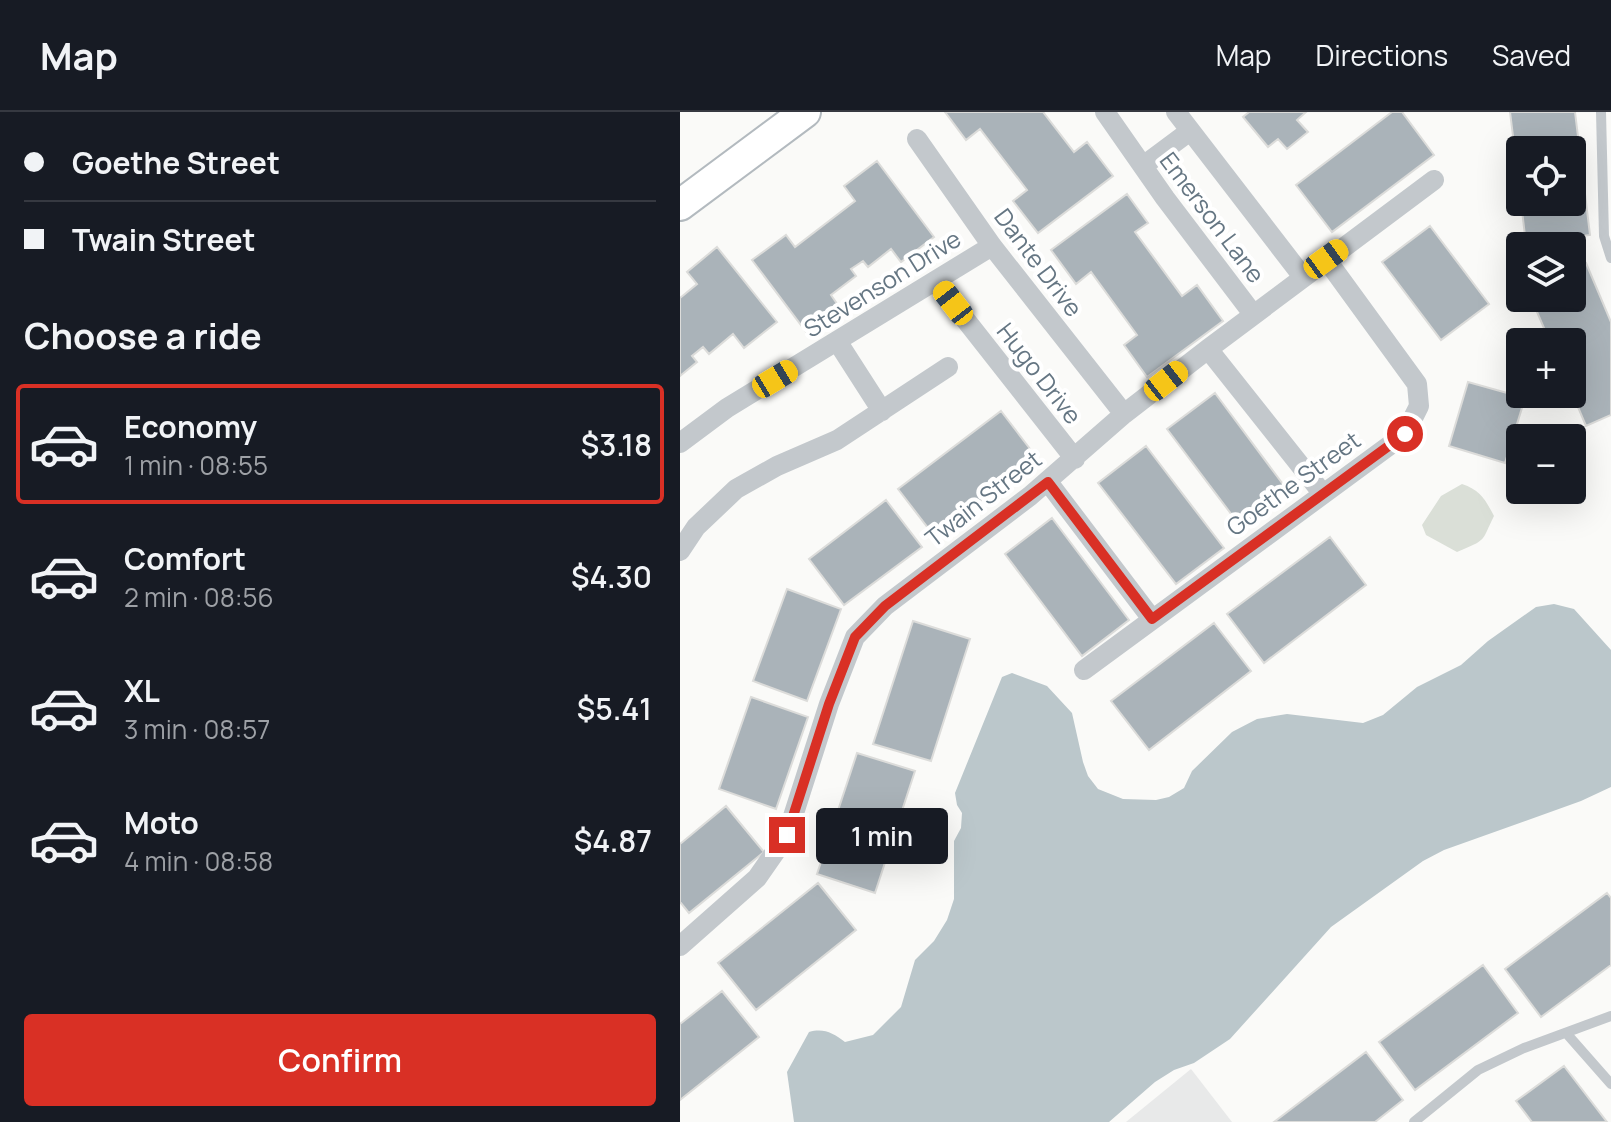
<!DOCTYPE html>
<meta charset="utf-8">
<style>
body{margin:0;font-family:Manrope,sans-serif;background:#242831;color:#f1f3f6;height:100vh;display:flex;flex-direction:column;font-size:30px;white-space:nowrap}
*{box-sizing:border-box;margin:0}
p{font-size:26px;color:#9ea1a6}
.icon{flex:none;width:44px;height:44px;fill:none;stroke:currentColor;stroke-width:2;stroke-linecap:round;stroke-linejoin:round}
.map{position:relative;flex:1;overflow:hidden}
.details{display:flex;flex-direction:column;background:#171b24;width:680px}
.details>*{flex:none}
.banner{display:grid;align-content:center;height:176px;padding:0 24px;background:#171b24}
.tools{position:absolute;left:826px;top:24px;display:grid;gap:16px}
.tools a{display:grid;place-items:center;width:80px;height:80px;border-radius:8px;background:#171b24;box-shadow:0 8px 32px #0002;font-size:40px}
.end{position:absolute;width:36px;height:36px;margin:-18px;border:10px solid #d93025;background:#fff;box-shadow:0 0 0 4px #fff}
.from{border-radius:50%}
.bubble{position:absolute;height:56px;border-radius:8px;background:#171b24;box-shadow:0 8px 32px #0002;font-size:26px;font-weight:600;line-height:56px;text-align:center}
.car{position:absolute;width:24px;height:48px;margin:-24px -12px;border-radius:10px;box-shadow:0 0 6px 2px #0007;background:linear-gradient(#f5c518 24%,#345 0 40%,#f5c518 0 76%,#345 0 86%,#f5c518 0)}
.banner b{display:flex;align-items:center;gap:28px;height:76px;font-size:30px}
.banner b+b{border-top:2px solid #363941}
.banner i{width:20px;height:20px;background:#f1f3f6}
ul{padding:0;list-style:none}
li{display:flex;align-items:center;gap:24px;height:120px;margin:0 16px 12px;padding:0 8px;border:4px solid transparent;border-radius:8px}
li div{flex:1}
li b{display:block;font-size:30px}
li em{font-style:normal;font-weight:600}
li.on{border-color:#d93025}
li>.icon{width:72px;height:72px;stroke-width:1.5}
h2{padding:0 24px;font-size:36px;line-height:96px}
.primary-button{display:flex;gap:16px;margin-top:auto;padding:16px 24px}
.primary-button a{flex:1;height:92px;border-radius:8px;background:#d93025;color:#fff;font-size:32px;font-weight:600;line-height:92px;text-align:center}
header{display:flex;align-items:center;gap:48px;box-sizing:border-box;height:112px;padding:0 40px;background:#171b24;border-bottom:2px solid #363941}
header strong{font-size:38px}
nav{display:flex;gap:44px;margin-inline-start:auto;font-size:28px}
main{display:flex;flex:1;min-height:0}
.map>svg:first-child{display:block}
.built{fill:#e8e9e9}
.green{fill:#dadfd7}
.water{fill:#bbc7cb}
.building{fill:#aab3b9;stroke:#dcdcda;stroke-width:2}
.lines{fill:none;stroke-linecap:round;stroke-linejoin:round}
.secondary-casing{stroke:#b3babf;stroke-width:34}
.lane{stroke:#c3c8cc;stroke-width:10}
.street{stroke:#c3c8cc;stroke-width:20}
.secondary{stroke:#fff;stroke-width:30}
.route{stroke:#d93025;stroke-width:10}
.labels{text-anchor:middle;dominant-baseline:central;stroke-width:8;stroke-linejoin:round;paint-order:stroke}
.street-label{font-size:24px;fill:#657683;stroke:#fff}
</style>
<header>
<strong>Map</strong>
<nav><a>Map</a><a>Directions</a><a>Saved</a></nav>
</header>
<main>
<section class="details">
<div class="banner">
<b><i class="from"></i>Goethe Street</b>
<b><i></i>Twain Street</b>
</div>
<h2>Choose a ride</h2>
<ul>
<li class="on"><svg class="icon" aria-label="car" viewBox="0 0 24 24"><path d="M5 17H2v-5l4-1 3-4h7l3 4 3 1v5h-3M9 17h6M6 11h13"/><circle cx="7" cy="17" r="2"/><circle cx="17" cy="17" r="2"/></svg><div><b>Economy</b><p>1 min · 08:55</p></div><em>$3.18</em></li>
<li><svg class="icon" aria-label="car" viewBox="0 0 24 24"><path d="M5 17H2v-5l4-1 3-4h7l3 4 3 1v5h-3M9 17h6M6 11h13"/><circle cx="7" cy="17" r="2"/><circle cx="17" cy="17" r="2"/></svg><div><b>Comfort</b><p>2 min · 08:56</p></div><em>$4.30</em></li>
<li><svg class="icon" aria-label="car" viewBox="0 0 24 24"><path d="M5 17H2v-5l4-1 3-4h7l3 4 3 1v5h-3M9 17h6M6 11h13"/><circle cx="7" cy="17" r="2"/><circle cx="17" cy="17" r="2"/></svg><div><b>XL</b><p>3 min · 08:57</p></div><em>$5.41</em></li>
<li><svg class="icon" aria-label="car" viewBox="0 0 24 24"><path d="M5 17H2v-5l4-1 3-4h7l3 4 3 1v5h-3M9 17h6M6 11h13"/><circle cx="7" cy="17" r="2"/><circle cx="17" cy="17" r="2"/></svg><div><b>Moto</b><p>4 min · 08:58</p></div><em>$4.87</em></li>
</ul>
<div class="primary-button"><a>Confirm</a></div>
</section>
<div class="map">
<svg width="931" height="1010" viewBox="0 0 931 1010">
<rect width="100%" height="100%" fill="#fafaf8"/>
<path class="built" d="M511 957 552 1010H446Z"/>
<path class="green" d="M782 372C800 378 805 387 814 404 801 430 808 427 777 440L746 423 742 413 761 384Z"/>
<path class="water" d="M874 492 894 497 931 538V675L901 689 764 738 743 749 651 815 550 927 514 951 494 958 475 970 429 1010H114L107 960 129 920C144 916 153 921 165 930L193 923 221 895 235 848 254 829 267 808 274 787V729L281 716 282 701 277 693 275 681 322 565 332 561 367 574 392 601 403 650 408 664 418 677 443 687 476 688 489 685 504 676 512 659 552 620 577 607 607 602 683 611 703 603 737 575 781 553 808 529 856 495Z"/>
<path class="building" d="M265 0H363L394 40 407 30 433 64 358 121 333 89 347 78 300 17 286 28Z
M569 0H626L617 8 628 20 607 37 598 27 588 35 563 5Z
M712 0H722L754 43 652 120 616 73Z
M830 0H895L910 123 846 132 841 90H892V38H840V80Z
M197 49 254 125 221 150 211 137 188 155 183 149 171 157 176 164 151 183 160 196 127 221 72 148 106 123 115 135 175 89 164 74Z
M447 82 468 111 455 120 502 184 517 173 543 209 467 265 444 233 457 223 411 160 396 172 371 138Z
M750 114 809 192 761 228 702 150Z
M37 135 97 210 64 236 53 222 29 242 23 235 12 244 17 250 0 264V186L17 172 7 160Z
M906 151 931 210V303L906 314 892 281V230H870L851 186H892V157Z
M788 270 845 286 825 351 769 334Z
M535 281 611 383 564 419 487 317Z
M321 299 357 346 255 425 218 377Z
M466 334 544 436 496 472 418 371Z
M206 388 242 435 164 493 129 447Z
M372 406 449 508 402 544 325 442Z
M650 425 686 473 584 551 547 502Z
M107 477 161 497 127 589 73 569Z
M233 509 290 527 251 649 193 632Z
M534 511 571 559 469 638 431 589Z
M71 585 128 605 96 697 39 677Z
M177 641 235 659 195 781 137 762Z
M46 694 84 740 9 801 0 790V732Z
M138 771 176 818 76 898 38 851Z
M927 781 931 786V853L861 905 825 857Z
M803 853 838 901 735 978 699 930Z
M42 879 79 925 0 988V912Z
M686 940 723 988 695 1010H594Z
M884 954 927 1010H852L836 989Z"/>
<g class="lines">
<g class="secondary-casing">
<path id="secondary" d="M0 93 125 0"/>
</g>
<path class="lane" d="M921 0 924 124 931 146
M887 922 931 972
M734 1010 798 958 844 936 931 904"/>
<path class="street" d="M425 0 485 86 573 202
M496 0 623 165
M237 27 312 134 444 302
M463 54 510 19
M255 169 395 347
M157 229 202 299
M528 237 643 382
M0 331 47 296 312 134
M368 370 472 507
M0 439 16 415 56 377 97 354 157 328 268 255
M404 558 725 322 739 294 737 272 646 147
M0 834 77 766 107 723 149 592 175 525 205 494 350 384 444 302 528 237 754 68"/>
<use href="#secondary" class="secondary"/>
</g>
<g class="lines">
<path class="route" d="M107 723 149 592 175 525 205 494 368 370 472 507 725 322"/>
</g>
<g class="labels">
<g class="street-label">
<text transform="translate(533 105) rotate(53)">Emerson Lane</text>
<text transform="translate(359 150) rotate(53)">Dante Drive</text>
<text transform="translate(202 171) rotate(-32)">Stevenson Drive</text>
<text transform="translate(360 261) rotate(52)">Hugo Drive</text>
<text transform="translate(613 371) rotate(-36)">Goethe Street</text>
<text transform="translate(303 386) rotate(-38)">Twain Street</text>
</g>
</g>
</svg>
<div class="tools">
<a><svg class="icon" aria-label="locate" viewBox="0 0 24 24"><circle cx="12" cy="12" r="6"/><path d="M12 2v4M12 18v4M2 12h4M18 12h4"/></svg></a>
<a><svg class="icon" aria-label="layers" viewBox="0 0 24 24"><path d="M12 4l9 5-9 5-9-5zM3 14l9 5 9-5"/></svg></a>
<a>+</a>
<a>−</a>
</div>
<i class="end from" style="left:725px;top:322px"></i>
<i class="end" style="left:107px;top:723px"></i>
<div class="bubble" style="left:136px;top:696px;width:132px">1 min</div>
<i class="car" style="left:646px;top:147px;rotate:54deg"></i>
<i class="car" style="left:273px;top:191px;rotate:322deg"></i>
<i class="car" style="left:95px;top:267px;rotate:59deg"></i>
<i class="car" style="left:486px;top:269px;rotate:52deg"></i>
</div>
</main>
